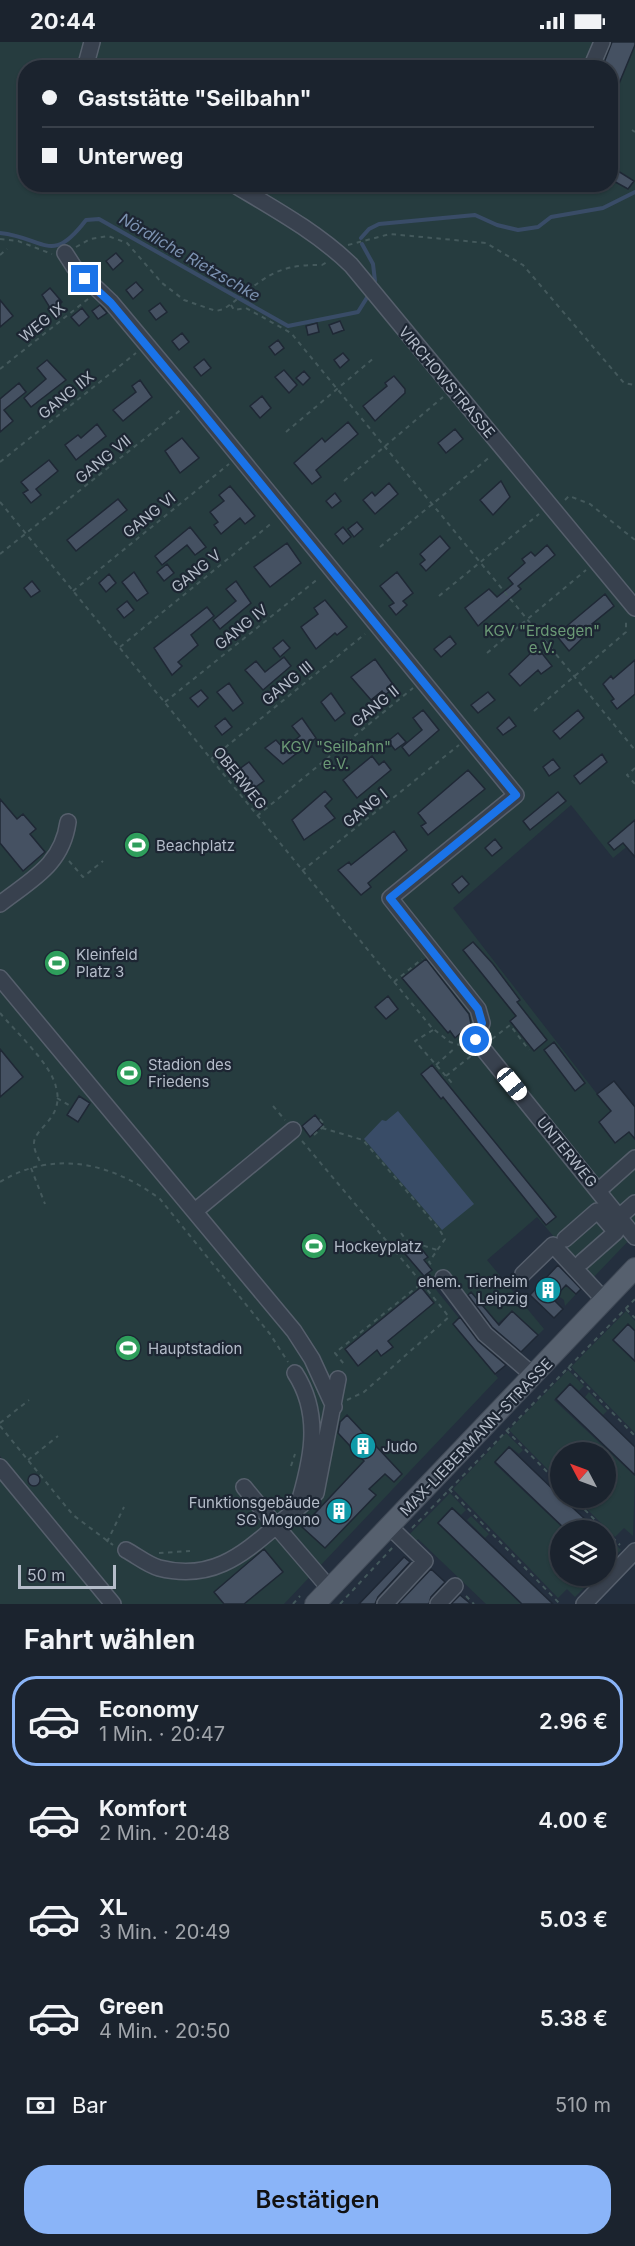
<!DOCTYPE html>
<html lang="de">
<meta charset="utf-8">
<style>
body{margin:0;font-family:Inter,sans-serif;background:#242b36;color:#f1f3f6;height:100vh;display:flex;flex-direction:column;font-size:22px;white-space:nowrap}
*{box-sizing:border-box;margin:0}
p{font-size:20px;color:#a0a4aa}
.icon{flex:none;width:33px;height:33px;fill:none;stroke:currentColor;stroke-width:2;stroke-linecap:round;stroke-linejoin:round}
.map{position:relative;height:1562px;overflow:hidden}
.sheet{display:flex;flex-direction:column;background:#1b232e;flex:1}
.sheet>*{flex:none}
.top-card{position:absolute;left:18px;top:18px;width:600px;height:132px;border-radius:24px;box-shadow:0 2px 4px #0004,0 0 0 2px #39404a;display:grid;align-content:center;height:132px;padding:0 24px;background:#1b232e}
.needle{width:39px;rotate:311deg}
.fabs{position:absolute;left:550px;top:1400px;display:grid;gap:12px}
.fabs a{display:grid;place-items:center;width:66px;height:66px;border-radius:50%;background:#1b232e;box-shadow:0 2px 4px #0004,0 0 0 2px #39404a;font-size:30px}
.scale{position:absolute;left:18px;bottom:15px;width:98px;box-sizing:border-box;padding-left:6px;border:3px solid #b4bcc9;border-top:0;font-size:16px;line-height:21px;white-space:nowrap;color:#b4bcc9;-webkit-text-stroke:4px #1d2633;paint-order:stroke}
.end{position:absolute;width:27px;height:27px;margin:-14px;border:8px solid #1a73e8;background:#fff;box-shadow:0 0 0 3px #fff}
.from{border-radius:50%}
.car{position:absolute;width:18px;height:36px;margin:-18px -9px;border-radius:8px;box-shadow:0 0 4px 2px #0007;background:linear-gradient(#fff 24%,#345 0 40%,#fff 0 76%,#345 0 86%,#fff 0)}
.top-card b{display:flex;align-items:center;gap:21px;height:57px;font-size:22px}
.top-card b+b{border-top:2px solid #39404a}
.top-card i{width:15px;height:15px;background:#f1f3f6}
ul{padding:0;list-style:none}
li{display:flex;align-items:center;gap:18px;height:90px;margin:0 12px 9px;padding:0 12px;border:3px solid transparent;border-radius:24px}
li div{flex:1}
li b{display:block;font-size:22px}
li em{font-style:normal;font-weight:600}
li.active{border-color:#8ab4f8}
li>.icon{width:54px;height:54px;stroke-width:1.5}
h2{padding:0 24px;font-size:27px;line-height:72px}
.pay{display:flex;align-items:center;gap:15px;height:66px;padding:0 24px;font-size:22px}
.pay p{margin-inline-start:auto}
.primary-button{display:flex;gap:12px;margin-top:auto;padding:12px 24px}
.primary-button a{flex:1;height:69px;border-radius:24px;background:#8ab4f8;color:#111;font-size:24px;font-weight:600;line-height:69px;text-align:center}
.status{display:flex;justify-content:space-between;align-items:center;height:42px;padding:0 30px;background:#1b232e;direction:ltr}
.status svg{height:16px;fill:currentColor}
.map>svg:first-child{display:block}
.green{fill:#263c3f;fill-rule:evenodd}
.water{fill:#394c67}
.lines{fill:none;stroke-linecap:round;stroke-linejoin:round}
.stream{stroke:#394c67;stroke-width:4}
.building{fill:#455162;stroke:#1f2835;stroke-width:1.5}
.minor-casing{stroke:#565f6c;stroke-width:18}
.major-casing{stroke:#414a57;stroke-width:22}
.path{stroke:#44595c;stroke-width:2;stroke-dasharray:4.5 4.5;stroke-linecap:butt}
.minor{stroke:#38414e;stroke-width:15}
.major{stroke:#56606e;stroke-width:20}
.route{stroke:#1a73e8;stroke-width:8}
.labels{text-anchor:middle;dominant-baseline:central;stroke-width:4.5;stroke-linejoin:round;paint-order:stroke}
.street-label{font-size:15px;fill:#b4bcc9;stroke:#1d2633}
.park-label{font-size:15px;fill:#6b9a76;stroke:#1d2633}
.poi-label{font-size:15px;fill:#b4bcc9;stroke:#1d2633;text-anchor:start}
.water-label{font-size:16px;font-style:italic;fill:#7c92b1;stroke:#1d2633}
</style>
<div class="status"><b>20:44</b><svg viewBox="0 0 49 12"><path d="M0 12V9h3v3zM5 12V6h3v6zM10 12V3h3v9zM15 12V0h3v12zM26 1h20v11H26zM47 4h2v5h-2z"/></svg></div>
<div class="map">
<svg width="635" height="1562" viewBox="0 0 635 1562">
<rect width="100%" height="100%" fill="#242f3e"/>
<path class="green" d="M0 0H635V798L613 816 571 763 453 866 597 1052 635 1097V1192L591 1238 537 1175 487 1218 544 1287 538 1293 512 1269 497 1282 471 1250 461 1259 447 1233 433 1244 459 1276 453 1282 498 1336 284 1562H122L0 1414ZM26 26H610V142H26Z
M566 1243 576 1252 565 1264 564 1258 557 1253Z
M626 1269 635 1279V1288L628 1282 612 1298 635 1320V1391L571 1325Z
M568 1328 584 1344 579 1349 570 1341 554 1358 635 1434 633 1494 624 1486 615 1495 575 1455H606V1410H561V1441L509 1388Z
M589 1350 607 1369 603 1373 585 1355Z
M506 1391 523 1408 519 1412 509 1404 494 1421 565 1488H561V1533H597L575 1555 567 1547 558 1556 453 1447Z
M0 1434 107 1562H0Z
M450 1451 466 1468 461 1473 452 1465 437 1481 521 1562H486L418 1497 411 1505 404 1498Z
M471 1474 489 1492 485 1496 467 1478Z
M606 1492 621 1508 606 1523V1506L611 1501Z"/>
<path class="water" d="M398 1069 474 1162 442 1188 364 1097 382 1078 386 1079Z"/>
<g class="lines">
<path class="stream" d="M0 191C46 196 51 224 86 178L99 177 288 284 358 270 368 254
M361 196 369 187 379 182 475 173 497 183 518 188 538 185 551 175 603 166 635 150
M362 202 373 222 375 239"/>
</g>
<path class="building" d="M612 0H635V3L611 61 610 26H602Z
M610 124 634 139 628 147 610 137Z
M116 211 123 219 113 228 106 219Z
M136 240 143 248 133 257 126 248Z
M50 246 62 260 52 269 42 253Z
M0 258 13 274 0 285Z
M160 261 167 270 156 278 149 269Z
M100 263 107 271 98 277 92 269Z
M82 266 89 275 79 284 71 275Z
M340 279 344 288 333 292 329 283Z
M317 281 319 290 308 293 306 284Z
M182 291 189 300 179 308 172 299Z
M278 298 284 306 275 313 269 305Z
M343 311 349 318 340 326 334 318Z
M204 317 211 326 201 334 194 325Z
M47 318 66 338 31 365 24 356 46 337 37 326Z
M284 328 297 343 289 351 275 335Z
M304 329 310 336 303 343 296 336Z
M394 334 405 347V351L375 379 363 364 387 344 385 341Z
M140 338 152 355 123 379 113 368 136 350 132 344Z
M19 341 26 350 4 368 13 379 0 390V357Z
M262 354 271 366 260 376 250 364Z
M348 380 358 392 316 428 321 435 312 442 294 421 322 396 325 400Z
M97 382 106 394 76 418 65 403 78 393 81 396Z
M455 387 463 397 446 411 438 401Z
M182 396 199 416 180 431 165 409Z
M49 418 58 429 36 447 41 453 31 461 23 451 28 448 21 440Z
M501 439 510 455 493 473 480 458Z
M389 441 398 452 375 472 363 458 372 450 375 454Z
M230 444 255 474 245 482 240 476 221 492 214 483 218 480 210 470 224 459 219 453Z
M335 451 341 459 332 466 326 459Z
M118 457 127 468 76 509 67 498Z
M357 480 363 487 354 495 348 487Z
M190 485 206 505 195 513 187 503 162 523 155 514Z
M343 485 351 495 343 502 335 492Z
M440 494 450 506 426 529 420 522 425 518 420 512Z
M287 501 301 521 270 545 254 525Z
M547 503 555 513 518 544 521 547 478 584 465 566 489 547 497 555 513 542 508 536 525 521 522 517 531 510 535 514Z
M167 522 174 531 164 539 157 530Z
M134 530 148 551 137 559 122 540Z
M397 530 413 551 403 559 407 563 396 573 389 564 394 561 380 544Z
M109 532 116 541 106 550 99 541Z
M32 539 40 549 31 555 24 546Z
M236 539 251 561 220 587 213 578 236 559 226 547Z
M605 552 614 564 592 582 594 585 569 609 556 593Z
M325 558 347 585 337 593 335 591 316 607 301 585 318 572 314 566Z
M127 559 134 568 124 576 117 567Z
M207 565 214 574 191 593 198 603 178 620 182 624 172 633 154 606Z
M450 594 456 602 441 615 434 607Z
M283 598 290 606 280 615 273 606Z
M537 605 552 624 541 632 538 628 520 644 509 632Z
M284 615 291 624 263 648 245 628 256 619 265 630Z
M375 617 395 645 385 653 382 649 371 658 351 635Z
M635 618V652L617 667 611 659 614 657 603 642 611 634 613 637Z
M229 641 243 661 233 669 217 650Z
M201 648 208 656 198 665 190 656Z
M488 650 495 658 478 671 471 663Z
M331 651 345 671 335 679 321 660Z
M423 668 439 688 409 714 402 705 422 688 413 676Z
M578 668 584 676 560 697 553 689Z
M509 675 516 684 503 693 497 686Z
M225 676 232 685 222 693 215 684Z
M302 676 316 696 283 722 265 706 276 698 284 707 300 694 292 684Z
M398 691 406 700 395 708 388 699Z
M602 712 607 720 580 742 574 734Z
M372 714 379 723 384 719 391 728 357 756 343 738Z
M553 717 560 726 549 734 543 725Z
M249 720 264 739 253 747 238 728Z
M468 728 485 747 428 793 421 784 426 781 418 771Z
M325 749 332 757 325 764 335 776 304 798 292 778Z
M558 750 566 759 530 788 523 779Z
M0 757 17 777 23 772 36 787 30 792 45 810 23 829 0 801Z
M635 778V815L623 801 614 808 608 801Z
M394 789 407 808 368 841 371 845 361 853 338 828 349 820 351 823Z
M495 797 502 806 492 814 485 806Z
M462 834 469 842 459 851 452 842Z
M473 900 493 922 520 958 517 960 547 998 534 1009 510 979 516 974 463 908Z
M426 917 469 972 471 982 455 996 450 989 448 991 402 936Z
M388 954 398 967 386 977 375 965Z
M554 1000 585 1041 575 1049 544 1008Z
M0 1007 23 1035 0 1055Z
M432 1023 556 1175 546 1183 443 1055 441 1057 421 1032Z
M614 1039 635 1065V1097L629 1090 615 1101 599 1080 611 1069 597 1052Z
M79 1054 90 1061 78 1080 67 1073Z
M315 1073 323 1083 310 1095 302 1084Z
M408 1199 417 1209 421 1206 428 1215 424 1218 432 1228 424 1234 400 1206Z
M558 1223 581 1247 576 1252 566 1243 553 1257 563 1267 554 1276 530 1253Z
M421 1245 434 1261 388 1299 393 1305 381 1314 377 1308 358 1324 345 1307Z
M471 1250 499 1283 512 1269 538 1293 521 1310 492 1285 468 1253Z
M460 1275 478 1299 506 1323 495 1332 453 1282Z
M628 1282 635 1289V1319L613 1298Z
M570 1342 635 1405V1433L556 1357Z
M347 1373 402 1432 394 1440 385 1432 369 1447 376 1453 325 1506 302 1485 364 1419 338 1391 340 1380Z
M509 1405 561 1455 597 1488H566L495 1420Z
M28 1438a6 6 0 1 1 12 0a6 6 0 1 1-12 0Z
M452 1466 553 1562H522L438 1481Z
M264 1507 283 1530 244 1562H224L214 1550Z
M404 1515 410 1520 378 1555 375 1562H359Z
M431 1527 445 1540 431 1555 429 1562H398Z
M460 1553 471 1562H451Z"/>
<g class="lines">
<g class="minor-casing">
<path id="minor" d="M85 26 92 0
M591 26 602 0
M233 142C273 166 317 190 351 223L635 566
M65 211 74 225 111 260 193 358 516 753 390 856 478 967 482 981 476 998 635 1195
M0 862C32 837 62 823 68 780
M0 936 294 1289 312 1317 334 1365
M598 1149 635 1116
M195 1169 293 1088
M619 1175 635 1161
M565 1197 597 1169 603 1175 606 1173
M582 1220 616 1190 603 1175
M523 1232 553 1203 605 1259
M443 1236 485 1292 534 1334
M295 1331C323 1374 311 1421 297 1467
M0 1425 113 1562
M126 1508C137 1514 148 1523 159 1526 210 1539 240 1515 276 1484L244 1445
M330 1547 276 1484 316 1451 338 1337
M385 1562 425 1519 390 1485
M438 1562 455 1544
M584 1562 635 1509"/>
</g>
<g class="major-casing">
<path id="major" d="M315 1562 635 1226"/>
</g>
<path class="path" d="M632 88 635 90
M0 197 18 199 52 212
M348 203 390 192 486 201 523 223 624 341 635 343
M76 205 90 197 108 194 127 201 162 241 184 258 216 269 224 267C263 239 271 222 322 223L327 220
M0 213 7 207
M231 263 234 268 246 266 291 291 635 708
M0 327 88 257
M286 390 375 315
M0 420 136 311
M344 439 443 355
M565 458 569 454 590 462 635 498
M0 460 432 986 450 1000 463 1004
M380 505 491 414
M0 512 183 366
M73 549 229 422
M439 554 539 472
M120 605 273 480
M487 611 586 528
M165 660 319 536
M534 669 626 590V578
M211 717 365 592
M635 726 627 733 635 742
M257 774 413 646
M69 819 83 835 103 819
M302 829 459 703
M394 940 422 917
M0 971C15 989 51 1022 56 1045 65 1077 33 1086 34 1102 34 1109 39 1117 42 1124
M433 988 415 999 452 1041
M492 997 510 983 529 1008
M436 1023 456 1005
M446 1034 471 1014
M57 1056 72 1065
M273 1064 285 1078
M322 1086 363 1098 439 1187 445 1197 429 1220 433 1225
M314 1093 325 1083 318 1075
M302 1099 422 1241 335 1311 344 1322 343 1325
M31 1126 45 1162
M0 1140C54 1107 112 1121 160 1157L270 1292 288 1320
M401 1191 406 1198 437 1208
M626 1267 635 1276
M568 1325 635 1394
M347 1358 364 1350 449 1275 422 1241
M0 1381 29 1358
M0 1384 73 1473 113 1503
M506 1388 561 1444
M28 1418 58 1394
M291 1424 295 1412
M449 1447 560 1562
M572 1455 605 1488
M412 1486 635 1257
M606 1489 620 1503
M107 1500 124 1465
M159 1511 190 1509
M466 1554 474 1562
M293 1562 300 1554
M340 1562 393 1505"/>
<use href="#minor" class="minor"/>
<use href="#major" class="major"/>
</g>
<g class="lines">
<path class="route" d="M85 237 111 261 192 358 516 753 390 856 478 967 482 981 476 998"/>
</g>
<defs>
<g id="stadium-disc" transform="scale(1.35)"><circle r="9.5" fill="#2e9e5b" stroke="#1d2633"/><path d="M0-5a6.5 5 0 1 0 0 10a6.5 5 0 1 0 0-10ZM-3.5-1.8h7v3.6h-7Z" fill="#fff"/></g>
<g id="building-disc" transform="scale(1.35)"><circle r="9.5" fill="#0f9aa8" stroke="#1d2633"/><path d="M-4-6H4V6H1V3H-1V6H-4ZM-2.5-4.3h1.7v1.8h-1.7ZM.8-4.3h1.7v1.8H.8ZM-2.5-1h1.7V.8h-1.7ZM.8-1h1.7V.8H.8Z" fill="#fff"/></g>
</defs>
<g fill-rule="evenodd">
<use href="#stadium-disc" x="137" y="803"/>
<use href="#stadium-disc" x="57" y="921"/>
<use href="#stadium-disc" x="129" y="1031"/>
<use href="#stadium-disc" x="314" y="1204"/>
<use href="#building-disc" x="548" y="1248"/>
<use href="#stadium-disc" x="128" y="1306"/>
<use href="#building-disc" x="363" y="1404"/>
<use href="#building-disc" x="339" y="1469"/>
</g>
<g class="labels">
<g class="street-label">
<text transform="translate(42 280) rotate(-39)">WEG IX</text>
<text transform="translate(447 340) rotate(50)">VIRCHOWSTRASSE</text>
<text transform="translate(66 353) rotate(-39)">GANG IIX</text>
<text transform="translate(103 417) rotate(-39)">GANG VII</text>
<text transform="translate(149 473) rotate(-39)">GANG VI</text>
<text transform="translate(196 529) rotate(-39)">GANG V</text>
<text transform="translate(241 585) rotate(-39)">GANG IV</text>
<text transform="translate(287 641) rotate(-39)">GANG III</text>
<text transform="translate(375 664) rotate(-39)">GANG II</text>
<text transform="translate(240 736) rotate(51)">OBERWEG</text>
<text transform="translate(365 766) rotate(-39)">GANG I</text>
<text transform="translate(567 1110) rotate(51)">UNTERWEG</text>
<text transform="translate(476 1395) rotate(-46)">MAX-LIEBERMANN-STRASSE</text>
</g>
<g class="park-label">
<text x="542" y="588">KGV "Erdsegen"<tspan x="542" dy="17">e.V.</tspan></text>
<text x="336" y="704">KGV "Seilbahn"<tspan x="336" dy="17">e.V.</tspan></text>
</g>
<g class="poi-label">
<text x="156" y="803">Beachplatz</text>
<text x="76" y="912">Kleinfeld<tspan x="76" dy="17">Platz 3</tspan></text>
<text x="148" y="1022">Stadion des<tspan x="148" dy="17">Friedens</tspan></text>
<text x="334" y="1204">Hockeyplatz</text>
<text x="528" y="1239" text-anchor="end">ehem. Tierheim<tspan x="528" dy="17">Leipzig</tspan></text>
<text x="148" y="1306">Hauptstadion</text>
<text x="382" y="1404">Judo</text>
<text x="320" y="1460" text-anchor="end">Funktionsgebäude<tspan x="320" dy="17">SG Mogono</tspan></text>
</g>
<g class="water-label">
<text transform="translate(190 215) rotate(30)">Nördliche Rietzschke</text>
</g>
</g>
</svg>
<div class="fabs">
<a><svg class="needle" viewBox="-14 -14 28 28"><path d="M0-13l5 13h-10z" fill="#e53935"/><path d="M0 13l5-13h-10z" fill="#a0a4aa"/></svg></a>
<a><svg class="icon" aria-label="layers" viewBox="0 0 24 24"><path d="M12 4l9 5-9 5-9-5zM3 14l9 5 9-5"/></svg></a>
</div>
<div class="scale">50 m</div>
<i class="end from" style="left:476px;top:998px"></i>
<i class="end" style="left:85px;top:237px"></i>
<i class="car" style="left:512px;top:1042px;rotate:141deg"></i>
<div class="top-card">
<b><i class="from"></i>Gaststätte &quot;Seilbahn&quot;</b>
<b><i></i>Unterweg</b>
</div>
</div>
<section class="sheet">
<h2>Fahrt wählen</h2>
<ul>
<li class="active"><svg class="icon" aria-label="car" viewBox="0 0 24 24"><path d="M5 17H2v-5l4-1 3-4h7l3 4 3 1v5h-3M9 17h6M6 11h13"/><circle cx="7" cy="17" r="2"/><circle cx="17" cy="17" r="2"/></svg><div><b>Economy</b><p>1 Min. · 20:47</p></div><em>2.96 €</em></li>
<li><svg class="icon" aria-label="car" viewBox="0 0 24 24"><path d="M5 17H2v-5l4-1 3-4h7l3 4 3 1v5h-3M9 17h6M6 11h13"/><circle cx="7" cy="17" r="2"/><circle cx="17" cy="17" r="2"/></svg><div><b>Komfort</b><p>2 Min. · 20:48</p></div><em>4.00 €</em></li>
<li><svg class="icon" aria-label="car" viewBox="0 0 24 24"><path d="M5 17H2v-5l4-1 3-4h7l3 4 3 1v5h-3M9 17h6M6 11h13"/><circle cx="7" cy="17" r="2"/><circle cx="17" cy="17" r="2"/></svg><div><b>XL</b><p>3 Min. · 20:49</p></div><em>5.03 €</em></li>
<li><svg class="icon" aria-label="car" viewBox="0 0 24 24"><path d="M5 17H2v-5l4-1 3-4h7l3 4 3 1v5h-3M9 17h6M6 11h13"/><circle cx="7" cy="17" r="2"/><circle cx="17" cy="17" r="2"/></svg><div><b>Green</b><p>4 Min. · 20:50</p></div><em>5.38 €</em></li>
</ul>
<div class="pay"><svg class="icon" aria-label="cash" viewBox="0 0 24 24"><path d="M3 7h18v10H3z"/><circle cx="12" cy="12" r="2"/></svg>Bar<p>510 m</p></div>
<div class="primary-button"><a>Bestätigen</a></div>
</section>
